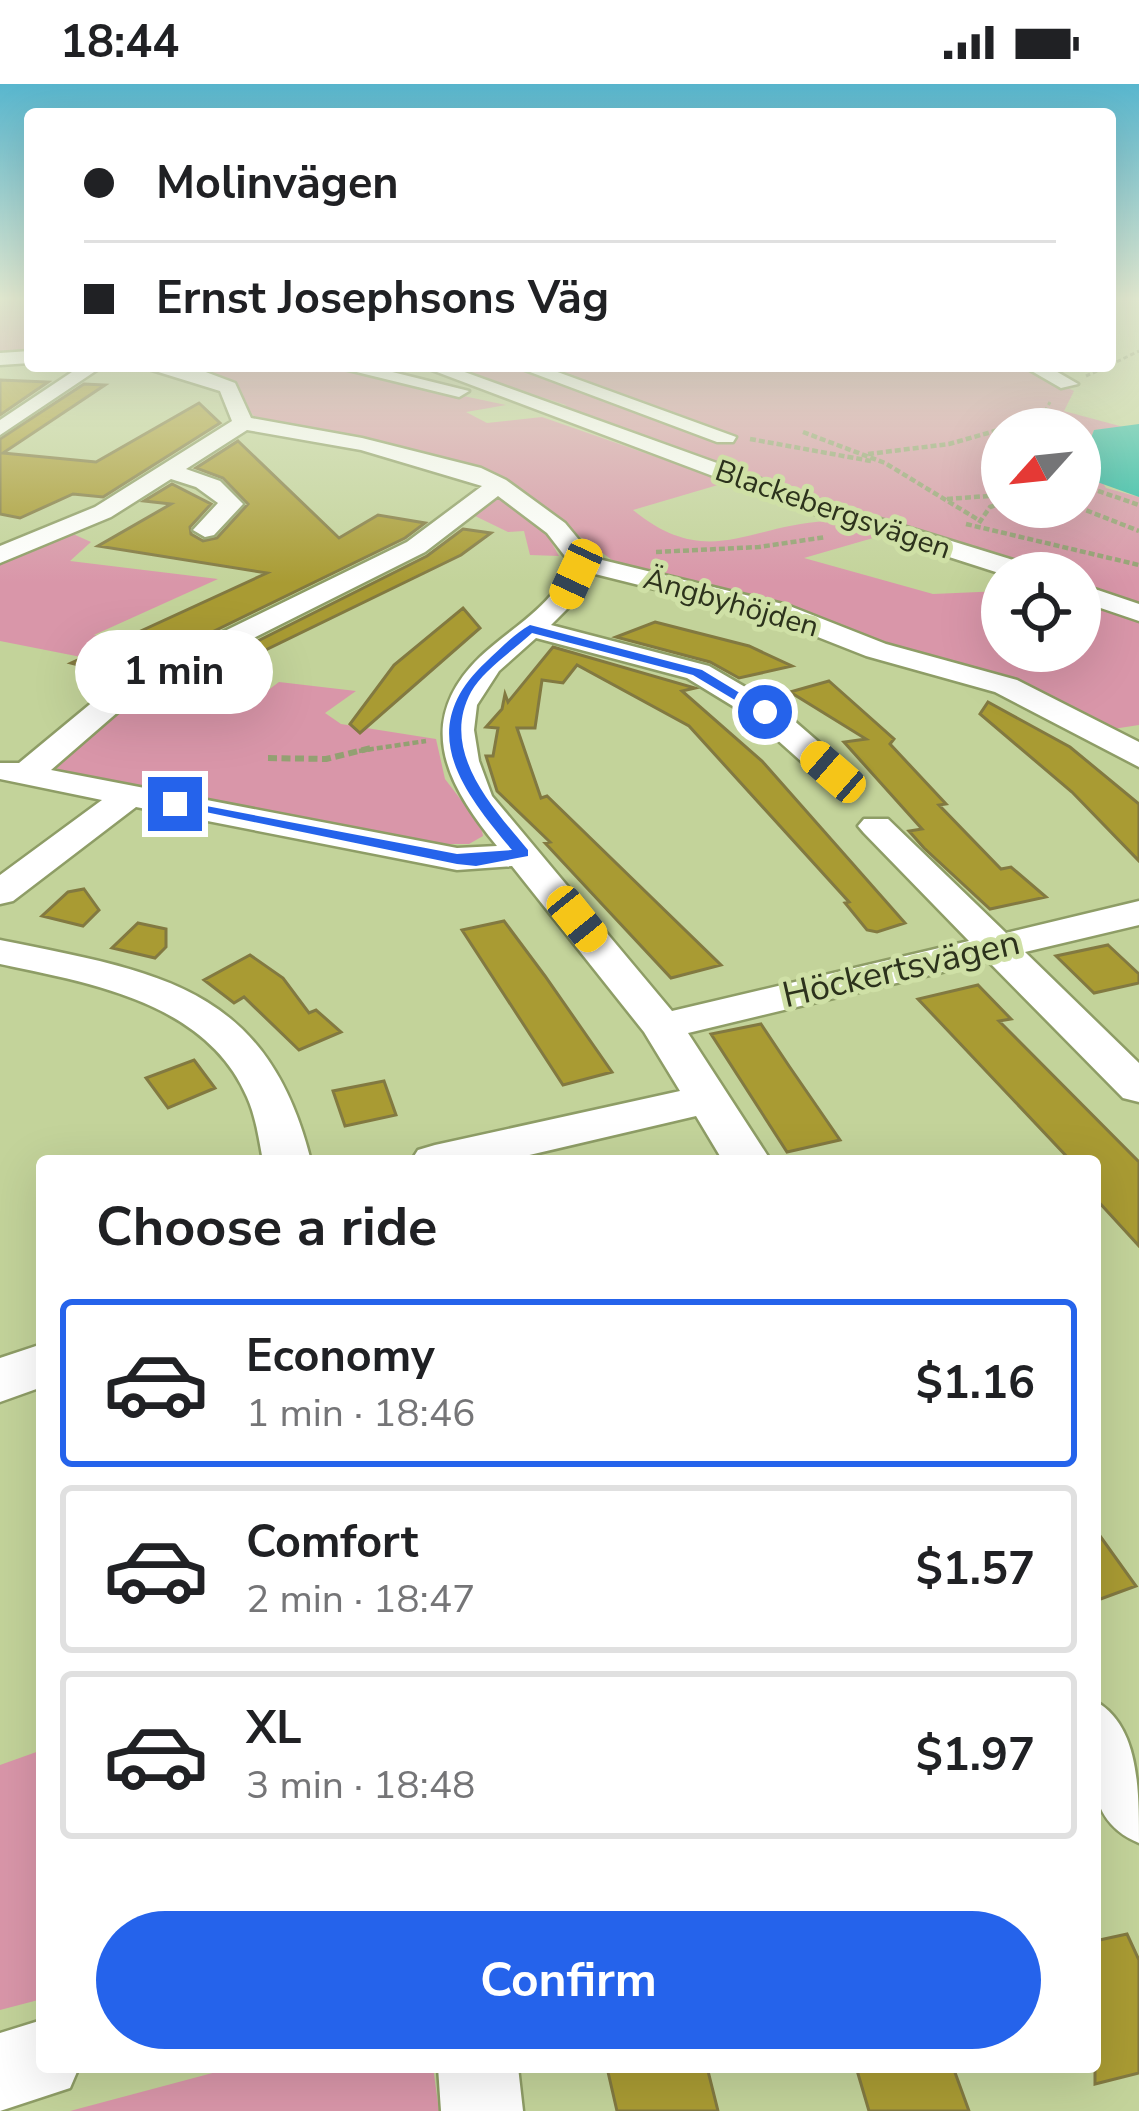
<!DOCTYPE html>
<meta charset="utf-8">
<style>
body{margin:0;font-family:"Nunito Sans",sans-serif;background:#f6f6f6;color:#202124;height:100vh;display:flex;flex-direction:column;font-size:45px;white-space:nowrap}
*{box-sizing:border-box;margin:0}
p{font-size:39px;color:#757577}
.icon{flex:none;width:66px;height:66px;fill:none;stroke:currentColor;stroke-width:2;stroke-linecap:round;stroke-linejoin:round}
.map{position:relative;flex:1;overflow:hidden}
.side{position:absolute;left:36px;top:1071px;width:1065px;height:918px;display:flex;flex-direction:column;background:#fff;border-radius:12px;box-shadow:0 12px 48px #0002}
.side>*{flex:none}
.banner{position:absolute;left:24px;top:24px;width:1092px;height:264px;border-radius:12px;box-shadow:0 12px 48px #0002;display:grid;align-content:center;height:264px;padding:0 60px;background:#fff}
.needle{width:78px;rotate:243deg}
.fabs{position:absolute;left:981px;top:324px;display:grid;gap:24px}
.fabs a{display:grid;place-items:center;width:120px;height:120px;border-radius:50%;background:#fff;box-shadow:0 12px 48px #0002;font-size:60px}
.end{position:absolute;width:54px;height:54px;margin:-27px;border:15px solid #2563eb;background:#fff;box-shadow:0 0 0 6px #fff}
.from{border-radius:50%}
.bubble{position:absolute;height:84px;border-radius:42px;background:#fff;box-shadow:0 12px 48px #0002;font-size:39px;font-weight:700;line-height:84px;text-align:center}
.car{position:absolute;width:36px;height:72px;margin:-36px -18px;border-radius:15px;box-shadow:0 0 9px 3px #0007;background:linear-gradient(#f5c518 24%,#345 0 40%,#f5c518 0 76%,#345 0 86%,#f5c518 0)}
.banner b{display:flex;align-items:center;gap:42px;height:114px;font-size:45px}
.banner b+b{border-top:3px solid #e0e0e0}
.banner i{width:30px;height:30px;background:#202124}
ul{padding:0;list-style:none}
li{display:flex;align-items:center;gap:36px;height:168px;margin:0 24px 18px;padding:0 36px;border:6px solid #e0e0e0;border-radius:12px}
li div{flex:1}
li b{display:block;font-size:45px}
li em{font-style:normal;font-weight:700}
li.current{border-color:#2563eb}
li>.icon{width:108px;height:108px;stroke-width:1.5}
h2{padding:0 60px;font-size:54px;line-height:144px}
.button{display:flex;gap:24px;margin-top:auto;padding:24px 60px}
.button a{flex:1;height:138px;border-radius:72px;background:#2563eb;color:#fff;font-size:48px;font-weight:700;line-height:138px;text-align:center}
.status{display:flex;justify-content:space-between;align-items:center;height:84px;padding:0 60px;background:#fff;direction:ltr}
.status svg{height:33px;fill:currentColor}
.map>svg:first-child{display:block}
.green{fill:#d996a9;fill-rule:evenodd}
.water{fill:#20baa6}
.building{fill:#a99b33;stroke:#827941;stroke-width:3}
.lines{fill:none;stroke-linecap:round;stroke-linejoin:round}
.minor-casing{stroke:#8e9d66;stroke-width:5}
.path-far2{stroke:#93a072;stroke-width:3;stroke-dasharray:4.5 3;stroke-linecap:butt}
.path-far1{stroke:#93a072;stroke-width:4.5;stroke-dasharray:6 3;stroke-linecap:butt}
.path{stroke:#93a072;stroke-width:6;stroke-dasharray:9 4.5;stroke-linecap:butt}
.minor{fill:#fff;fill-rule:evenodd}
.route{fill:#2563eb}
.labels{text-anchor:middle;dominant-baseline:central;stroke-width:10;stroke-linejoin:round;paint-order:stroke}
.far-street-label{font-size:30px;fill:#2c321c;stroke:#cfe0a6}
.street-label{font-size:36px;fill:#2c321c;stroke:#cfe0a6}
</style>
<div class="status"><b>18:44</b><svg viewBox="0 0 49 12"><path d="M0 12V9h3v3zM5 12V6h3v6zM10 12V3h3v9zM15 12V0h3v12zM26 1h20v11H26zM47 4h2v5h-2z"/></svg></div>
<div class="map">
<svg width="1139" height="2027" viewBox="0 0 1139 2027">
<rect width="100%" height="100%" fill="#c3d39a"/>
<path class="green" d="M0 215H30V269L0 270Z
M164 282H322L506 321 466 328 487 339 542 333 728 398 633 426C708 487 748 441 827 437 843 436 865 447 880 452L804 474 933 510 1002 507V567H1080V517L1139 539V641L1113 645 914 571 619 481 506 399 447 375 259 337 247 325 239 302Z
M444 282H1022L1074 307 1064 327 1127 344 1094 346 1085 370 1106 404 1139 413V519L1080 498V489H1054L866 432 563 325 566 321ZM1002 345H1080V423H1002Z
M499 413 545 447 559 472 530 471 524 447 508 448 471 430Z
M73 450 91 458 70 477 218 495 94 551 170 571 142 585 0 557V477Z
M279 598 356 607 325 629 341 640 436 655 445 695 481 742 483 752 469 760H446L60 688 55 683 140 608 243 625Z
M42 1666V1915L0 1926V1681Z
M235 1983H433L439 2027H70Z"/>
<path class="water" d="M1139 340V413L1086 394 1085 370 1094 346Z"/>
<path class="building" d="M0 296 48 298 0 331Z
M84 300 105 301 3 369 96 378 199 319 220 339 103 413 73 410 20 434 0 430V355Z
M238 357 339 454 378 431 425 439 405 454 122 592 71 579 267 489 98 462 171 420 144 417 172 400 211 420 190 443 191 450 203 457 217 454 248 420 223 394 196 384Z
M463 445 491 449 461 471 245 576 190 609 166 603 427 472Z
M463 524 480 544 360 649 350 640 394 581Z
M655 538 749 562 792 582 739 594 710 578 616 553Z
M553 563 695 604 682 607 762 677 905 839 877 848 867 846 845 819 849 818 689 642 577 581 563 599 542 596 535 644H517L541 714 547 712 721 881 671 894 545 759 550 758 497 707 486 672H493L498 644 486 643 502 625 505 610 508 618Z
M829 597 894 655 890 660 946 720 939 721 1001 785 1011 783 1046 813 990 825 924 764 909 747 922 745 844 658 866 655 790 608Z
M988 618 1070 663 1139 720V777L1072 708 980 630Z
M84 805 99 826 83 842 42 832 68 808Z
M504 837 545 892 612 988 563 1001 462 846Z
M138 839 166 845V863L155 874 112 864Z
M1108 861 1139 890V899L1094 909 1056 872Z
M250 871 283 894 309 929 316 926 341 948 299 966 244 913 234 919 204 896Z
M978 901 1011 935 999 937 1139 1078V1162L1095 1114V1077H1071L918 915Z
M761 940 789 982 840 1056 787 1068 711 950Z
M194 976 215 1004 168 1024 146 994Z
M384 997 396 1031 345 1042 333 1007Z
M1095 1445 1136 1502 1095 1517Z
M1127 1850 1139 1876V1989L1095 2000V1857Z
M630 1983H707L718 2027H617L608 1988Z
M856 1983H953L969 2027H869Z"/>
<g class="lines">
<g class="minor-casing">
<path id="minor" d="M30 267V279L0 281V269Z
M81 282H103L0 351V336Z
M139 282 195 284 235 299 251 334 362 354 481 384 506 396 565 439 594 474 787 521 886 560 1017 596 1139 658V683L995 608 866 572 767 533 591 489 573 519 551 541 709 582 776 621 845 681 850 688 845 695H821L754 635 687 594 536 554 499 587 477 621 474 646 479 677 492 712 672 927 969 857 864 749 858 742 864 735H888L1006 849 1139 817V841L1025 868 1139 979V1018L1123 1014 988 877 688 949 771 1077H723L696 1032 504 1077H411L418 1066 435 1061 680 1007 644 948 512 782 457 786 136 723 13 817 0 820V791L102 716 0 695V679H19L112 602 407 458 482 402 361 366 247 346 186 385 220 397 243 420 214 451 205 453 193 446 218 419 196 403 171 395 111 433 0 479V462L95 423 232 337 220 307ZM498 412 547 449 571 480C564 490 559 502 551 511 531 535 503 551 480 573 413 638 447 701 497 762L457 764 51 686 134 614 425 468Z
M332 282H368L469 307 459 313Z
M421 282H448L822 417 1036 483 1040 489 1002 490 806 427Z
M514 282H541L736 353 733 358H717Z
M1023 282H1047L1078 300 1061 304Z
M1080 500 1139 520V537L1080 517Z
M0 856C157 888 267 901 311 1077H263C259 1056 256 1033 247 1013 206 918 90 899 0 880Z
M42 1260V1303L0 1318V1274Z
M1095 1617C1139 1641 1139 1704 1139 1759 1078 1734 1095 1673 1095 1617Z
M42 1936V1983H79L70 2004 0 2027V1949Z
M438 1983H518L523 2027H441Z"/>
</g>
<path class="path-far2" d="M1110 281 1139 267
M1086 292 1109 282
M1041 334 1050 318"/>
<path class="path-far1" d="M1041 334 1045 345
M1003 345 1043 331
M803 348 885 379 977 435
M750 355 871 377
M868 370 949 360 1002 345
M1081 401 1139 421
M947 415 1002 411
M1078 423 1139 447
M979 439 990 423 1002 419
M966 440 1139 481
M656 468 759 463 826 453
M359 667 426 657"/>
<path class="path" d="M268 674 326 675 371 664"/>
<use href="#minor" class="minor"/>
</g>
<linearGradient id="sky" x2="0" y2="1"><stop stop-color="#58b6ce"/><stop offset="0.43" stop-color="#e4ebd2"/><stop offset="1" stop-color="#e4ebd2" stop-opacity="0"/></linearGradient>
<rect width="1139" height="499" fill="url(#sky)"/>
<path class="route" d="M530 541 702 586 771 628 760 631 693 591 532 549C514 566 483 586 471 608 439 667 493 724 528 766V772L476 782 457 780 167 720 175 716 457 770 512 766C461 705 414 645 486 578 500 565 514 550 530 541Z"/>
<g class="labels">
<g class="far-street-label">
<text transform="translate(833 426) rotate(19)">Blackebergsvägen</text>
<text transform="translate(731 519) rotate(16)">Ängbyhöjden</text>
</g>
<g class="street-label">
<text transform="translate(901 885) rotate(-13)">Höckertsvägen</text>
</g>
</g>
</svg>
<div class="fabs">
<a><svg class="needle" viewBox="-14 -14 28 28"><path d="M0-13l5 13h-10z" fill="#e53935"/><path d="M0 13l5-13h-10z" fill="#757577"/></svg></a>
<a><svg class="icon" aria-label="locate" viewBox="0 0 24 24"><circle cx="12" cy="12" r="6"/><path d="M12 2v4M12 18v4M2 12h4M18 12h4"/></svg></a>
</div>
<i class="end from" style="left:765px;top:628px"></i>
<i class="end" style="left:175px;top:720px"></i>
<div class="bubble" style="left:75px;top:546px;width:198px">1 min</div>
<i class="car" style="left:576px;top:490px;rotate:205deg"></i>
<i class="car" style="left:833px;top:688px;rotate:311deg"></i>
<i class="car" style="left:577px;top:835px;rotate:141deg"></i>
<div class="banner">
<b><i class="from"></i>Molinvägen</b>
<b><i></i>Ernst Josephsons Väg</b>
</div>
<section class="side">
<h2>Choose a ride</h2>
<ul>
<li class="current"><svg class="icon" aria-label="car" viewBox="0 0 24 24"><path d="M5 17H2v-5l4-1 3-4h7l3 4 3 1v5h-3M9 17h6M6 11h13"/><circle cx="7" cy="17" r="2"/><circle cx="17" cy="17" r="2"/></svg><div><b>Economy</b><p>1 min · 18:46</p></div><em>$1.16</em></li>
<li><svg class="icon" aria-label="car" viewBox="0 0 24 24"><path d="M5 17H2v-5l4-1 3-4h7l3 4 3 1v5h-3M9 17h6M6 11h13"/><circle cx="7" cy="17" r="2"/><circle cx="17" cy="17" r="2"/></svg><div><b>Comfort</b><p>2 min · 18:47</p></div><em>$1.57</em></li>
<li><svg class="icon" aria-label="car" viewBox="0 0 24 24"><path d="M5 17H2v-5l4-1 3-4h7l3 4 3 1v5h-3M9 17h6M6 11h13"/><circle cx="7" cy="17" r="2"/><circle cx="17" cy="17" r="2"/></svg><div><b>XL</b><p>3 min · 18:48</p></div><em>$1.97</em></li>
</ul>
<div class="button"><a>Confirm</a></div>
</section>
</div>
